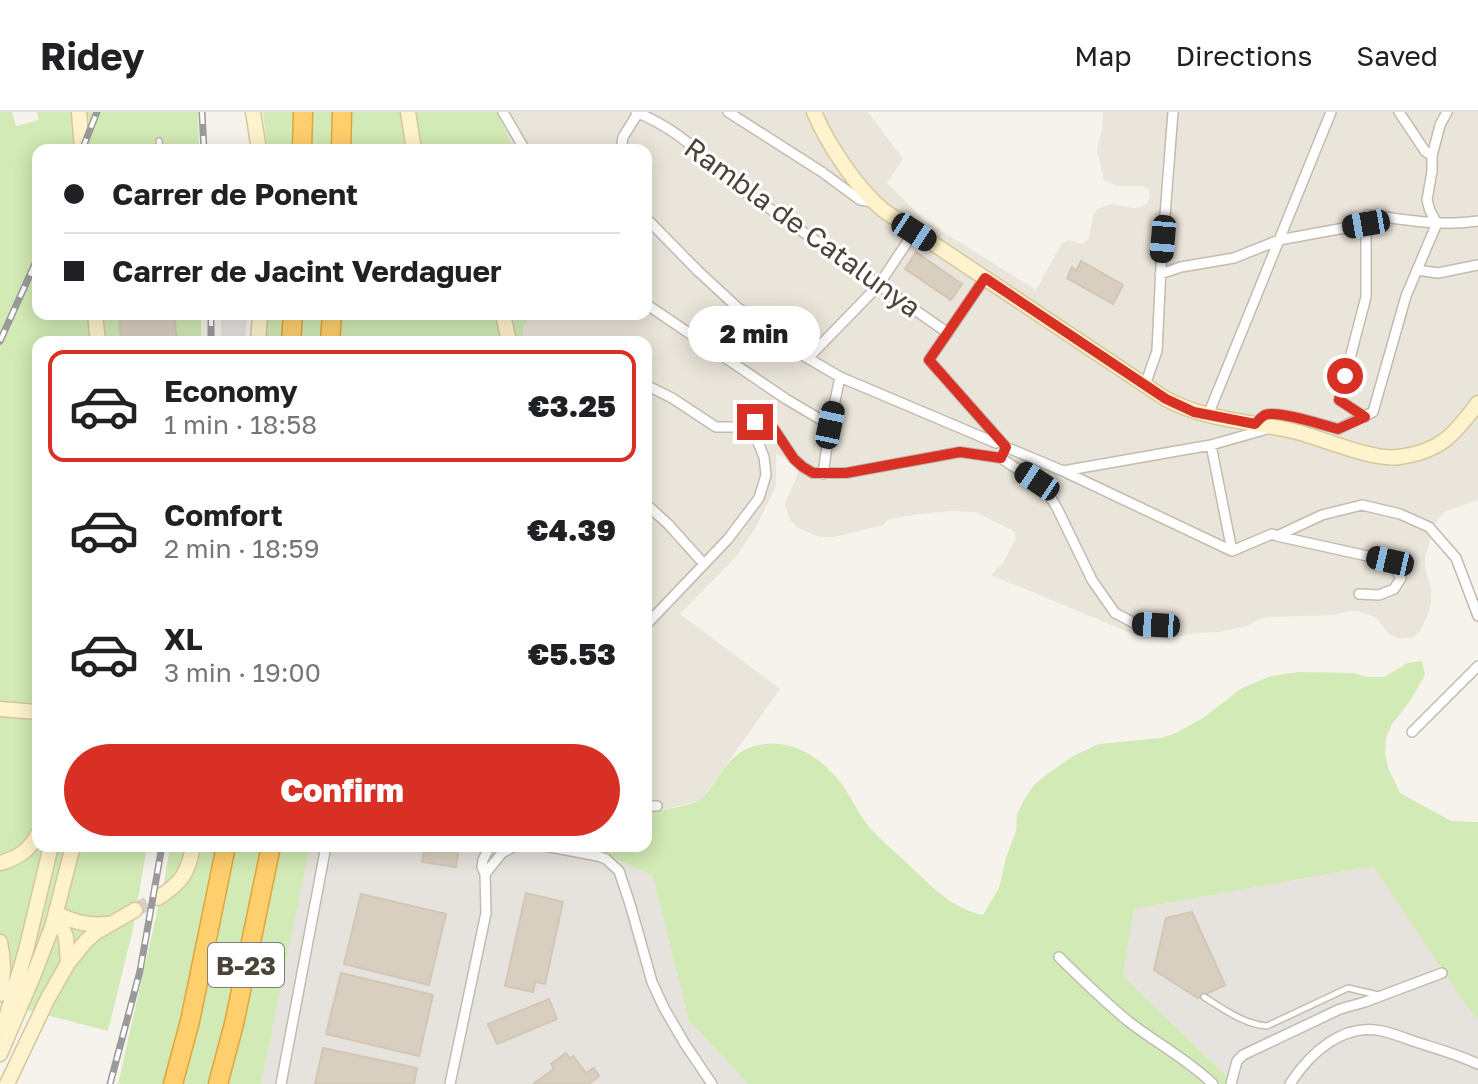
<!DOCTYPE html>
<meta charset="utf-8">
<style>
body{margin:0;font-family:"Golos Text",sans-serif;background:#f2f2f2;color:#202124;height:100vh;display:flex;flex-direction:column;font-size:30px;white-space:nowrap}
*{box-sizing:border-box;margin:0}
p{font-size:26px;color:#757577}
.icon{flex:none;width:44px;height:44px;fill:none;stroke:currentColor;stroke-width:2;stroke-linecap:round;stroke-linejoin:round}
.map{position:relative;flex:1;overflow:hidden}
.side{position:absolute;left:32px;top:224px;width:620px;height:516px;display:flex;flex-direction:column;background:#fff;border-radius:16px;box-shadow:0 4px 20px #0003}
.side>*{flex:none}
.banner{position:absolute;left:32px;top:32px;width:620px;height:176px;border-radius:16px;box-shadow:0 4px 20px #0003;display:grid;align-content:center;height:176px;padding:0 32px;background:#fff}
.end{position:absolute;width:36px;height:36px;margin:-18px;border:10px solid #d93025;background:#fff;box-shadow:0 0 0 4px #fff}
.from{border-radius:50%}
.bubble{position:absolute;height:56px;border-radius:28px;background:#fff;box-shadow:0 4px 20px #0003;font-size:26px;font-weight:800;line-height:56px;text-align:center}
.car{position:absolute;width:24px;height:48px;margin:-24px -12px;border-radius:10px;box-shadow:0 0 6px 2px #0007;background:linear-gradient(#222 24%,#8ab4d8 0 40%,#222 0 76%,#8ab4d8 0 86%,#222 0)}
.banner b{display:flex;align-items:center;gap:28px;height:76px;font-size:30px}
.banner b+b{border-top:2px solid #e0e0e0}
.banner i{width:20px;height:20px;background:#202124}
ul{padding:14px 0 0;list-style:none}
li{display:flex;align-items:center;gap:24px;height:112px;margin:0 16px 12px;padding:0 16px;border:4px solid transparent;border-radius:16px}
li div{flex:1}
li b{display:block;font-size:30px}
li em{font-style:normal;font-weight:800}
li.on{border-color:#d93025}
li>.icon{width:72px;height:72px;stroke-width:1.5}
.cta{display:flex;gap:16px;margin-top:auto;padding:16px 32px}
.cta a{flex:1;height:92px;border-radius:48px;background:#d93025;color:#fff;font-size:32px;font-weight:800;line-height:92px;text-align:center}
header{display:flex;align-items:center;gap:48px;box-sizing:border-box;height:112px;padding:0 40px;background:#fff;border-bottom:2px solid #e0e0e0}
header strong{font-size:38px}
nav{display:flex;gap:44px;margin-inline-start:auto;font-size:28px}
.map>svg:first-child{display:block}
.residential{fill:#eae5da}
.industrial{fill:#e6e2dd}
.green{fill:#d2eab5}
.parking{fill:#e5e3e0}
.building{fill:#d8cfc1;stroke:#d3c7b4;stroke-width:2}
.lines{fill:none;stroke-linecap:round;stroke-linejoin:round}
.secondary-tunnel{stroke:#d4d0c8;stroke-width:14;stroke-dasharray:14 7;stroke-linecap:butt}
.lane-casing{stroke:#c2bbae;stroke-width:8}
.street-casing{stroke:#c2bbae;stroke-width:12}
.secondary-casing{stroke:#d6c79b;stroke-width:17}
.highway-casing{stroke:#e0a43c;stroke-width:21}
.lane{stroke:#fff;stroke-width:5}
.street{stroke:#fff;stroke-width:9}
.secondary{stroke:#fff3cd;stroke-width:14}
.highway{stroke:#ffcf6e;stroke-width:18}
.rail-casing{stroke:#9a9a9a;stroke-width:7}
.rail{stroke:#fff;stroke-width:4;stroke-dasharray:12;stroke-linecap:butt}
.route{stroke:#d93025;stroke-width:10}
.labels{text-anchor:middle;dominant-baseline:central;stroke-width:6;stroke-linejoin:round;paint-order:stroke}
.shield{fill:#fff;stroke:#817c74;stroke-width:2}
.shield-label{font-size:26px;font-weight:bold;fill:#4b4439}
.street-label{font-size:28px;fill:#4b4439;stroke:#fff}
</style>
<header>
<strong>Ridey</strong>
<nav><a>Map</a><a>Directions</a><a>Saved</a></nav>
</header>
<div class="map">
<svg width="1478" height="972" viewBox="0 0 1478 972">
<rect width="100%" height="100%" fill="#f6f3ec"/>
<path class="residential" d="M497 0H868L903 47 887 71 924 108 1036 178 1062 131 1069 128 1082 132 1089 127 1093 104 1097 97 1111 92 1134 96 1141 95 1147 91 1150 85 1149 78 1142 74H1117L1104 68 1097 38 1102 17 1103 0H1478V388L1446 399 1437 408 1425 445 1426 460 1431 475V491L1427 505 1420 519 1414 525 1400 527 1388 521 1378 508 1372 504 1358 499H1349L1334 503 1270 505 1262 506 1247 514 1218 520 1195 521 1165 527 1143 526 991 463 1002 452 1016 427 1014 419 975 400 952 399 919 402 889 407 883 413 834 425H819L812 422 797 415 790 408 785 392 797 364 798 357 793 351 776 341V374L756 415 736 445 680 502 780 577 701 688 646 702V230H523V214L532 202H646V38H514Z"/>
<path class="industrial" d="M310 734H588L653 764 689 909 748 972H261Z
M1373 754 1467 895 1478 908V972H1235L1123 864 1134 797Z"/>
<path class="green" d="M0 0H12L16 14 39 8 37 0H198L199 38H38V202H201V230H38V734H147L133 817 108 919 0 891Z
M263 0H497L514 38H267Z
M265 202H532L523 214V230H263Z
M1422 549 1425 563 1410 589 1392 612 1386 625 1385 641 1388 656 1400 681 1451 709 1478 710V908L1467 895 1373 754 1134 797 1123 864 1235 972H748L689 909 653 764 588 734H646V702C659 698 689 694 699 688 704 686 708 679 711 675 727 652 736 635 766 632 797 628 826 650 843 674 852 687 859 702 869 715 881 729 896 740 909 753 931 774 951 796 983 803L999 776 1006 746 1016 719 1017 702 1024 688 1034 673 1046 663 1073 644 1099 632 1161 626 1176 621 1203 606 1242 576 1271 564 1299 560 1353 561 1368 565H1384L1408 551Z
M170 734H310L261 972H118L165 765Z"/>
<path class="parking" d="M221 202H247L245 230H221Z"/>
<path class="building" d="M916 140 962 172 951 188 905 157Z
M1081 149 1123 173 1113 192 1067 166 1072 155 1076 159Z
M119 202H174L177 230H121Z
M425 734H459L456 755 422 750Z
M526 781 563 790 545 872 535 870 533 880 505 874Z
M361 782 446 802 429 873 344 852Z
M1192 800 1225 873 1198 886 1154 858 1166 806Z
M341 861 433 883 419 944 326 922Z
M549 887 557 907 497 932 488 912Z
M323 936 417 956 414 972H315Z
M566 941 570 947 573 944 586 961 594 956 599 964 589 972H533L554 957 551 952Z"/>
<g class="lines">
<path class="secondary-tunnel" d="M135 798 158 786"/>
<g class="lane-casing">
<path id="lane" d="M159 29 160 38
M1204 885C1224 897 1243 912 1267 914L1348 876 1378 883"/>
</g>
<g class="street-casing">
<path id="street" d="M503 0 525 38
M636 0C670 14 696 34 720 62L948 221
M728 0 822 60 860 88 873 90
M1399 0 1425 39 1432 44
M621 38 623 25 638 1
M646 106 698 159 737 195 799 241 840 265 996 331 1000 330
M1437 111 1430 99 1427 88 1432 59V44L1440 13 1447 0
M1417 158 1438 161 1478 153
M1160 162 1181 155 1234 146 1279 128 1366 112
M985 166 929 248 1006 335 1063 359 1232 439 1272 422 1277 424 1322 403 1362 393 1400 402 1429 415 1456 446 1478 504
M646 192 786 287 830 313
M808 246 878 174 914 120
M646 273 672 286 716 315H738L755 310 764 312 774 317 794 347 803 355 813 361H846L960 340 1001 346 1045 376 1057 396 1092 468 1115 501 1138 513 1174 514
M1145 273 1157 239 1161 155 1173 0
M1208 303 1331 0
M1365 305 1339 288 1366 185V112L1368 103C1404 107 1442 115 1478 109
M1255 312C1258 309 1261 305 1265 303 1278 298 1323 313 1338 317L1373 300 1406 184 1437 111
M1211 333 1232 439
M1063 359 1211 333 1267 317
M823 362 830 313 840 265
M646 392 669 413 703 451
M1277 424 1390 449 1401 466 1394 477 1379 483 1359 482
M646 513 728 427 759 386 766 363 764 345 757 328 748 313
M1412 620 1478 554
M646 694H657
M545 734 598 744 606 747 619 759 630 792 652 870 664 896 685 932 712 972
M485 762 502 741 515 734
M1059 845C1081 867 1104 889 1128 909 1156 931 1187 947 1213 972
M281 972 326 734
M450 972 486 801 485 762 482 755 483 748 490 734
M1231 972 1237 949 1243 943 1340 897 1365 890 1442 861
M1290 972C1309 942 1343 910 1382 919 1395 922 1407 927 1419 931 1438 937 1459 943 1478 952"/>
</g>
<g class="secondary-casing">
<path id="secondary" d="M79 0 82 38
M253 0 259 38
M408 0 414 38
M814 0C828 33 856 75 883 98L1166 287C1207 309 1253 309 1297 320 1324 327 1374 349 1399 345 1440 340 1455 322 1478 291
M95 202 98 230
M503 202 509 230
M258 230 260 202
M0 597 38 600
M0 751C18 746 29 739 38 722
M158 786C182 770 188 762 193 734
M56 801C73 810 88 814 108 812
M56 801 66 825 68 851
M0 830C4 848 4 865 0 882
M3 916 26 838 51 734
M0 942 34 862 52 815 73 734
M7 972 47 888 68 851 86 829 95 821 135 798"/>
</g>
<g class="highway-casing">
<path id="highway" d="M302 38 303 0
M341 38 342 0
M291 230 293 202
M330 230 332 202
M173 972 190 909 226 734
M218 972 234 912 271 734"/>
</g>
<use href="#lane" class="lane"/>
<use href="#street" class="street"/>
<use href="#secondary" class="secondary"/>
<use href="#highway" class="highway"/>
<g class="rail-casing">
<path id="rail" d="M202 0 204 38
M82 38 97 0
M211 202V230
M0 229 38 145
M110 972 140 859 162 734"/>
</g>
<use href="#rail" class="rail"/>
</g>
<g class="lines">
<path class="route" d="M755 310 774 317 794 347 803 355 813 361H846L960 340 1001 346 1006 335 929 248 985 166 1166 287 1194 300 1255 312C1258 309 1261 305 1265 303 1278 298 1323 313 1338 317L1365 305 1339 288 1345 264"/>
</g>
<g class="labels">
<rect class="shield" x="208" y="831" width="76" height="44" rx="6"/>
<g class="shield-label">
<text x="246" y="853">B-23</text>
</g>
<g class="street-label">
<text transform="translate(803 115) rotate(36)">Rambla de Catalunya</text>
</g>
</g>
</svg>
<i class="end from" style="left:1345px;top:264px"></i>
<i class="end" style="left:755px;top:310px"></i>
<div class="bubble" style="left:688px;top:194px;width:132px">2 min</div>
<i class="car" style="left:1366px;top:112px;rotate:260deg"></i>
<i class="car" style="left:914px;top:120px;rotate:123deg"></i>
<i class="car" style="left:1163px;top:127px;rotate:185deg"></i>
<i class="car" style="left:830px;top:313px;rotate:12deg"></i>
<i class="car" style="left:1037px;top:369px;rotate:304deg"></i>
<i class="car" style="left:1390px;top:449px;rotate:283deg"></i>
<i class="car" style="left:1156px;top:513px;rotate:273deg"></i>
<div class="banner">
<b><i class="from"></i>Carrer de Ponent</b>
<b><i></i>Carrer de Jacint Verdaguer</b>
</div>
<section class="side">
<ul>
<li class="on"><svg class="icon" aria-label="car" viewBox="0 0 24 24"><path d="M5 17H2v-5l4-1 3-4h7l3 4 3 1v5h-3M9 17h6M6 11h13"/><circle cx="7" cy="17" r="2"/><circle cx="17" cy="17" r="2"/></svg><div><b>Economy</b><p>1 min · 18:58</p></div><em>€3.25</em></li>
<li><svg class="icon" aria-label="car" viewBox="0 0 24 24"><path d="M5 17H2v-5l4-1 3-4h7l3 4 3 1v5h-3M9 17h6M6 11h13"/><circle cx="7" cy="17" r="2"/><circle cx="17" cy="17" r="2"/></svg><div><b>Comfort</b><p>2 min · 18:59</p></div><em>€4.39</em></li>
<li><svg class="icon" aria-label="car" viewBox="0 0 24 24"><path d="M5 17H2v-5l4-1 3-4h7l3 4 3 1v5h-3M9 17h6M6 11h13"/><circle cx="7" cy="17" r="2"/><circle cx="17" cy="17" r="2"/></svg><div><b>XL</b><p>3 min · 19:00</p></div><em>€5.53</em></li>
</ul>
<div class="cta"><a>Confirm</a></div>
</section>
</div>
